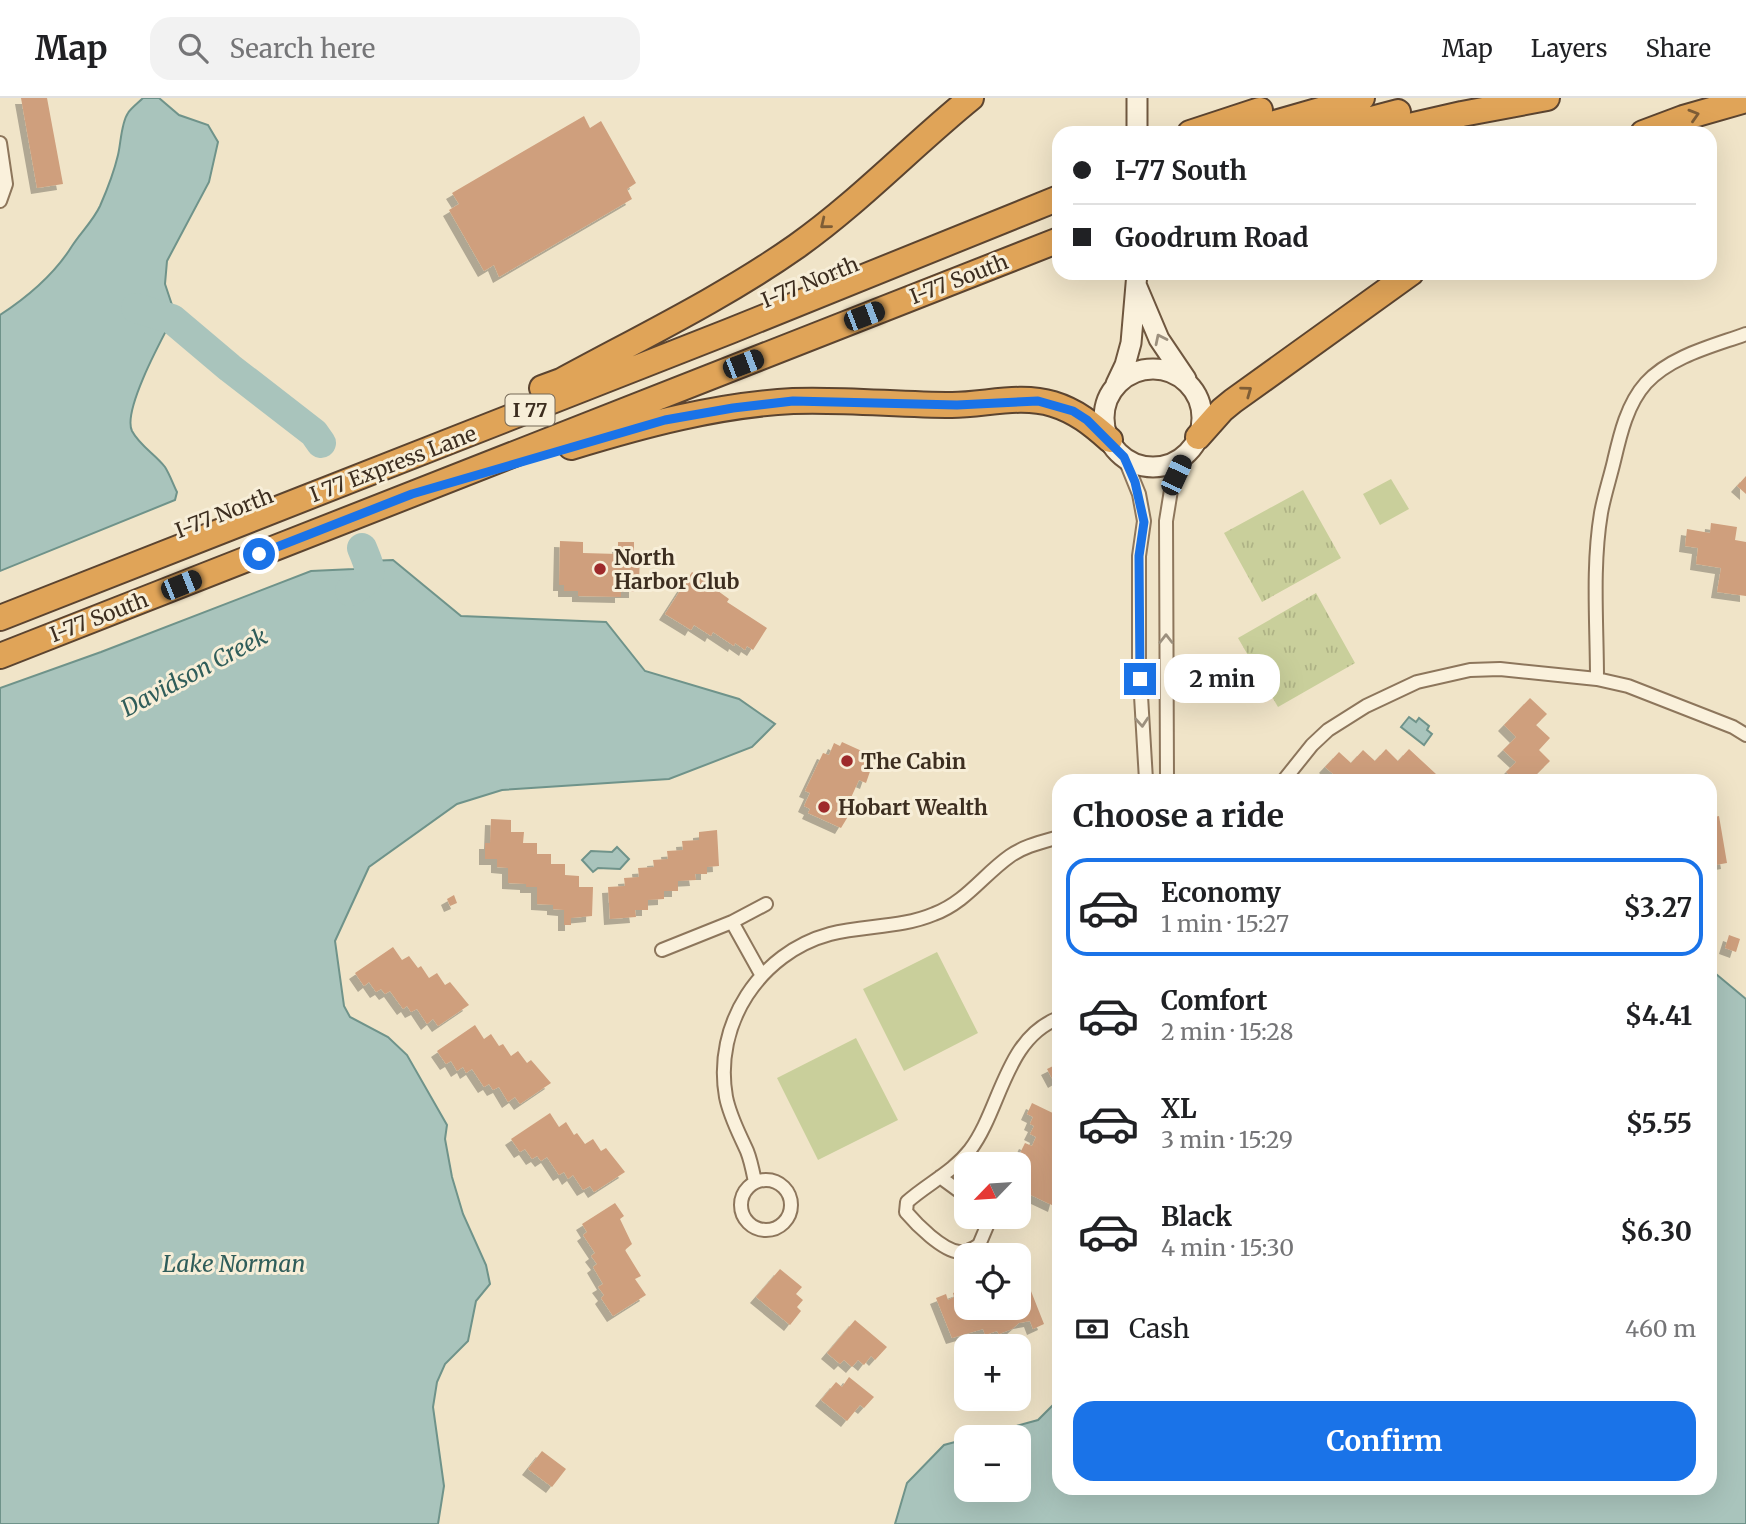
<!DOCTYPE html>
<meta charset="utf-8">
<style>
body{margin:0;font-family:Merriweather,serif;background:#f2f2f2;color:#202124;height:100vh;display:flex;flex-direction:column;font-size:26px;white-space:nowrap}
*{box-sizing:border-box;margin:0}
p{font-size:23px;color:#757577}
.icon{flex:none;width:38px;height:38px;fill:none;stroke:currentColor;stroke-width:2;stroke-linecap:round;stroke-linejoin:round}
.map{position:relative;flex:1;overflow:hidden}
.panel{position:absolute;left:1052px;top:676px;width:665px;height:721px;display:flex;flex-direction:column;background:#fff;border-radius:21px;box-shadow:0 7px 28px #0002}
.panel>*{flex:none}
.top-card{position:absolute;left:1052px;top:28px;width:665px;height:154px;border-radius:21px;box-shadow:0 7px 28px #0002;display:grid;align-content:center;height:154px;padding:0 21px;background:#fff}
.needle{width:46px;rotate:245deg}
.buttons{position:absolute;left:954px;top:1054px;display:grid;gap:14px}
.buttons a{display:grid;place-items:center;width:77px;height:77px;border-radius:14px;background:#fff;box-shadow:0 7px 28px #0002;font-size:35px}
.end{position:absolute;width:32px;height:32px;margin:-16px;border:9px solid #1a73e8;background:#fff;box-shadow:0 0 0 4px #fff}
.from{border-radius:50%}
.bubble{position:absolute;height:49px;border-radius:21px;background:#fff;box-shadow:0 7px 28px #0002;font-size:23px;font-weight:700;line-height:49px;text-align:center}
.car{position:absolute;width:21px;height:42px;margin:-21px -10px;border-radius:9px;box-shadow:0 0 5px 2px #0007;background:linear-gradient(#222 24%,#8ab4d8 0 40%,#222 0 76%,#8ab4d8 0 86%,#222 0)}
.top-card b{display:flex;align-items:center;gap:24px;height:66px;font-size:26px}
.top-card b+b{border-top:2px solid #e0e0e0}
.top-card i{width:18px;height:18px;background:#202124}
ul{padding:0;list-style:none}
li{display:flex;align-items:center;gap:21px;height:98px;margin:0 14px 10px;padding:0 7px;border:4px solid transparent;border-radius:21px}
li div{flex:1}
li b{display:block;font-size:26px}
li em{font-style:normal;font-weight:700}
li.selected{border-color:#1a73e8}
li>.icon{width:63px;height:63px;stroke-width:1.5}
h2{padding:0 21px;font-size:32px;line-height:84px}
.pay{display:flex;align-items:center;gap:18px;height:77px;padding:0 21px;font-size:26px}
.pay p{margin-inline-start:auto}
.cta{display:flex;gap:14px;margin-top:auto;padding:14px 21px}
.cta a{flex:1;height:80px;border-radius:21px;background:#1a73e8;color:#fff;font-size:28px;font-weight:700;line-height:80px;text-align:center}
header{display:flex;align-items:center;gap:42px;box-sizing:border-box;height:98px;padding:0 35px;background:#fff;border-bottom:2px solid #e0e0e0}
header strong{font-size:33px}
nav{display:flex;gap:38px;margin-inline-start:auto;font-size:24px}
.search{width:490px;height:63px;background:#f2f2f2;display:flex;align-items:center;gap:18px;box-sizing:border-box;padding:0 24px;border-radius:21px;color:#757577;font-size:26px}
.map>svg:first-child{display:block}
.green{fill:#c9cf9b}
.park{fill:url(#park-tufts)}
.water{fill:#a9c4bc;stroke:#6f938a;stroke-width:2}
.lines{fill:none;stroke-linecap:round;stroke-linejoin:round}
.river{stroke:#a9c4bc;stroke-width:30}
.building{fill:#cf9f7d;filter:url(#shadow)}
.street-casing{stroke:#8d765c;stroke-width:16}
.secondary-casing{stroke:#6f573f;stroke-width:23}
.highway-casing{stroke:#5b4430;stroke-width:28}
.street{stroke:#faf1dc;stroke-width:12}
.secondary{stroke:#faf1dc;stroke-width:19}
.highway{stroke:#e0a458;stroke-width:24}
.oneway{stroke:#7e5d36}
.oneway2{stroke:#9c907e}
.route{stroke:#1a73e8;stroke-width:9}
.poi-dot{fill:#9e2a2b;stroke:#f7eed8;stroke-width:2.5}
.labels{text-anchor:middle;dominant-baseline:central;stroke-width:6;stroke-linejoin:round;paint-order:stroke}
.shield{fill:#f7eed8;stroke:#756857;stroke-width:2}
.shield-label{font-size:19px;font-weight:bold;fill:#3d2e20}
.street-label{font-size:21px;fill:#3d2e20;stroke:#f7eed8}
.poi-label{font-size:21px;font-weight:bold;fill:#3d2e20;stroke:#f7eed8;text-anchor:start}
.water-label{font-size:23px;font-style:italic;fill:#2f5d5a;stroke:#f7eed8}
</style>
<header>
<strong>Map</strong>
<div class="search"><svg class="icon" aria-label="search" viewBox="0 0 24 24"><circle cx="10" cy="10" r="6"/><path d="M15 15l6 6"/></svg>Search here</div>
<nav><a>Map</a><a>Layers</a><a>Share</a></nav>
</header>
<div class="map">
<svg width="1746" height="1426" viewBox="0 0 1746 1426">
<defs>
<pattern id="park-tufts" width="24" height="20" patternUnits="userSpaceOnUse" patternTransform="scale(1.75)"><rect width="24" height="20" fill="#c9cf9b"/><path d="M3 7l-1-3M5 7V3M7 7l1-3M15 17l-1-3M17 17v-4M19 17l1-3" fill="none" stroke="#aeb285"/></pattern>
<filter id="shadow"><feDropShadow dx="-6" dy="6" stdDeviation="0" flood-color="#0004"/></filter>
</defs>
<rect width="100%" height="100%" fill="#f0e4c8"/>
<path class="green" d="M1391 381 1409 411 1380 427 1363 396Z
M937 854 978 935 904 973 863 891Z
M856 940 898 1022 818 1062 777 980Z"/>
<path class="park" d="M1303 392 1341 460 1262 504 1224 435Z
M1316 495 1355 565 1278 609 1238 540Z"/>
<path class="water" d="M143 0H159L179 17 208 27 218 44 209 84 167 163 165 186 175 216C164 237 122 312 132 333 140 348 155 356 165 369 170 377 173 386 177 394L175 402 0 473V217C29 198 54 177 72 148 81 134 93 123 100 108 107 92 114 74 118 57 121 45 121 25 128 15 131 10 138 5 143 0Z
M393 462 461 518 606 524 645 573 739 601 775 626 752 649 669 681 502 692 457 706 369 769 335 843 344 908 350 919 388 939 407 957 447 1027 445 1041 452 1079 463 1116 486 1167 490 1186 476 1203 468 1243 445 1266 437 1284 433 1309 444 1388 438 1426H0V590L101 554 311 473 354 471 368 463Z
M1409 619 1416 624 1419 620 1429 628 1427 632 1432 636 1424 647 1401 629Z
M617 749 629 761 620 771 598 770 593 774 582 762 591 753 612 754Z
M1710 871 1746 901V1426H895L907 1385 944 1347 966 1341V1391H1018V1339H976L1038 1322 1059 1301V1390H1710Z"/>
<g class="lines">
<path class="river" d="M136 210 172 221 230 270 314 335 321 345
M350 493C375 481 372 474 362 450"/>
</g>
<path class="building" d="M21 0H47L63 86 37 90Z
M584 18 590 30 601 23 636 85 627 91 632 101 499 179 494 167 484 173 449 112 459 106 452 95Z
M1746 378V396L1737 388Z
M1711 425 1737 429 1735 442 1746 444V498L1717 494 1721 470 1696 466 1698 450 1685 448 1687 431 1710 435Z
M560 443 583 444V455L618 456V444H634V453H640L639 488H635V494H621V499L578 498V493H564V487H559Z
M692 474 729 501 727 504 767 530 753 552 747 548 745 552 735 545 734 548 713 534 711 538 694 527 691 532 665 516Z
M1530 600 1547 616 1536 627 1550 640 1539 652 1550 663 1531 682H1514L1506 674 1516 664 1503 652 1516 639 1504 627Z
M842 644 875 659 866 685 859 682 849 704 855 707 841 730 808 715 810 711 804 708 810 695 805 693 823 655 829 657 834 645 840 648Z
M1386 651 1398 663 1409 651 1436 676 1431 682H1338L1339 681 1325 669 1339 654 1351 665 1363 652 1375 663Z
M1719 718 1727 765 1710 768V720Z
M491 721 511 722V734H524L523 745H537V756H551V766H565V777L579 778V789H593L592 818 571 820V827H564V812L553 811V807L537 806V789H526V786L508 785V770L497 769V761H485V745H490Z
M717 732 719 768 707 769V776H695L696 782 678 783V793H664V801L648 802V812H635L636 819 610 821 608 789 625 788 624 780 639 779 638 770 654 769 653 762 668 761 667 753 683 752 682 743 699 742V734Z
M454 797 457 805 450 808 447 801Z
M1729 837 1740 841 1736 854 1725 850Z
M393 849 402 862 409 858 418 870 421 868 429 880 437 875 445 887 450 884 469 907 438 928 433 921 427 926 417 911 411 914 407 908 403 911 390 893 385 896 381 891 376 894 369 884 364 888 355 875Z
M475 927 484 941 491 936 499 948 503 946 511 958 518 953 527 965 531 962 551 985 520 1006 515 999 508 1004 499 989 493 992 489 986 484 989 472 971 466 975 463 969 457 973 451 963 446 966 437 953Z
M1059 965V981L1054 984 1047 971Z
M1032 1005 1059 1018V1079L1057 1078 1053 1084 1059 1087V1090L1054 1108 1018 1091 1021 1080 1025 1082 1031 1071 1023 1068 1026 1063 1018 1059 1025 1045 1032 1048 1036 1039 1030 1036 1034 1028 1030 1026 1033 1019 1027 1016Z
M550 1015 559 1029 566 1024 574 1037 577 1035 585 1046 593 1041 601 1053 606 1050 625 1074 594 1094 590 1088 583 1092 573 1077 568 1081 564 1074 559 1077 547 1059 541 1063 537 1058 532 1061 525 1051 520 1054 511 1041Z
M615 1105 624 1118 620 1121 632 1146 625 1152 641 1178 635 1181 646 1197 613 1218 601 1200 604 1197 598 1189 603 1186 593 1169 597 1166 591 1158 595 1155 583 1137 587 1134 582 1126Z
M780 1171 802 1189 796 1196 803 1202 797 1209 801 1213 790 1227 756 1199Z
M1027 1183 1044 1226 1033 1231 1030 1223 1019 1225 1012 1231 999 1236 997 1233 985 1237 983 1231 952 1240 936 1200 946 1196 948 1202 954 1199 953 1195 961 1192 966 1201V1209H1018V1186Z
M855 1222 887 1249 875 1262 871 1258 864 1267 858 1262 852 1269 844 1262 840 1266 827 1255Z
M849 1279 874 1299 864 1310 860 1307 847 1323 821 1302 836 1284 842 1289Z
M542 1353 566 1371 552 1389 528 1371Z"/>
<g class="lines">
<g class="street-casing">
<path id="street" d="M0 45 6 86 0 103
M1124 359 1139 396 1144 423 1139 458V564L1146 682
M1597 581C1597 526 1592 469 1601 415 1604 398 1610 380 1614 363 1620 337 1627 306 1646 285 1671 258 1713 248 1746 236
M1167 682 1166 423 1172 386 1185 357
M1284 682 1312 647 1328 632 1366 608 1417 584 1470 572 1500 571 1597 581 1628 588 1733 629 1746 637
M662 852 732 824
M761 876 732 824 766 806
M940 1079 966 1098
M741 1107a25 25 0 1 1 50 0a25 25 0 1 1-50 0Z
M755 1084C753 1074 751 1063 747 1053 739 1035 730 1019 726 999 713 926 760 855 830 836 865 827 901 830 934 816 966 804 983 777 1010 758 1024 748 1042 744 1059 739
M987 1118V1128L979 1147C973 1151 966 1155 959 1154 942 1152 917 1127 906 1114L907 1104C927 1086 953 1074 970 1052 1001 1011 1005 940 1059 920"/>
</g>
<g class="secondary-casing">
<path id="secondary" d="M1137 0V35
M1137 189 1159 241 1186 281
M1104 320a49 49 0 1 1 98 0a49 49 0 1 1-98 0Z
M1116 286 1125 267 1131 245 1137 175"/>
</g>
<g class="highway-casing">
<path id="highway" d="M1190 35 1260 12
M1240 35 1362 0
M1318 35 1398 14
M1379 35 1462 16 1547 0
M1643 35 1683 20 1746 2
M542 290 561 283C640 240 723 200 797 148 859 104 912 48 971 0
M1198 339 1222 312 1233 303 1411 175
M571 349C643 327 717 307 793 303 846 301 899 307 952 307 985 307 1020 296 1053 306 1076 313 1092 326 1110 342
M0 520 730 233 1059 100
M0 558 1059 142"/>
</g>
<use href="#street" class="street"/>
<use href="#secondary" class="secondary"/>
<use href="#highway" class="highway"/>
</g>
<defs><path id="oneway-chevron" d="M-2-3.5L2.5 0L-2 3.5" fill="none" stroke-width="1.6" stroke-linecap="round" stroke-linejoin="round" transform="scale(1.75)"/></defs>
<g class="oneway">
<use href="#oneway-chevron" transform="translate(1694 17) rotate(-17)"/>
<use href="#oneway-chevron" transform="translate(825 126) rotate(141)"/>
<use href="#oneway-chevron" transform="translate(1247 293) rotate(-36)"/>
</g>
<g class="oneway2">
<use href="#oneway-chevron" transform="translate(1160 241) rotate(-116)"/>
<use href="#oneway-chevron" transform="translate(1166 541) rotate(-90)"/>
<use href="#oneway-chevron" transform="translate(1142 624) rotate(86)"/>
</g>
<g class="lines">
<path class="route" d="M259 456 412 396 665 322 733 310 793 303 957 307 1038 303 1073 313 1087 322 1124 359 1135 384 1144 424 1139 458 1140 581"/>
</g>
<g class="poi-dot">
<circle cx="600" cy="471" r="7"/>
<circle cx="847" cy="663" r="7"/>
<circle cx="824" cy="709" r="7"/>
</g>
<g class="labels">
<rect class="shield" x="505.5" y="296.5" width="49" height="31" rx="5"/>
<g class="shield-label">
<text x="530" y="312">I 77</text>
</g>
<g class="street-label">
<text transform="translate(959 181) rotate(-21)">I-77 South</text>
<text transform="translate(810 184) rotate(-22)">I-77 North</text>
<text transform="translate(393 366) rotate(-21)">I 77 Express Lane</text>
<text transform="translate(224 415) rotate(-21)">I-77 North</text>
<text transform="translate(99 519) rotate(-21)">I-77 South</text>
</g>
<g class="poi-label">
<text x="614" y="459">North<tspan x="614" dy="24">Harbor Club</tspan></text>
<text x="861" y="663">The Cabin</text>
<text x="838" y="709">Hobart Wealth</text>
</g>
<g class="water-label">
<text transform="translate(194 574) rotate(-28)">Davidson Creek</text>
<text x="234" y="1165">Lake Norman</text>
</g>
</g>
</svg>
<div class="buttons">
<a><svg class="needle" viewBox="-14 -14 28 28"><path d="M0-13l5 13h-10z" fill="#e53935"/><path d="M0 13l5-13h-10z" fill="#757577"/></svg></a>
<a><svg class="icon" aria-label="locate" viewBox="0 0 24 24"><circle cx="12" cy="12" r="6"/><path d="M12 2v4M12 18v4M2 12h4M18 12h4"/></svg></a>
<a>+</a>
<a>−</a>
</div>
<i class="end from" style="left:259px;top:456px"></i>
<i class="end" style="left:1140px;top:581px"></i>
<div class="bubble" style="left:1164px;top:556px;width:116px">2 min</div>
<i class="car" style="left:864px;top:218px;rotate:69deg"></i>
<i class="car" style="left:743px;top:266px;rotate:69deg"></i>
<i class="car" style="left:1176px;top:377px;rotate:25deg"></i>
<i class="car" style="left:181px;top:487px;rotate:68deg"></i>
<div class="top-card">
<b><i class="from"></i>I-77 South</b>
<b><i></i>Goodrum Road</b>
</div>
<section class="panel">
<h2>Choose a ride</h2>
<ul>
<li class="selected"><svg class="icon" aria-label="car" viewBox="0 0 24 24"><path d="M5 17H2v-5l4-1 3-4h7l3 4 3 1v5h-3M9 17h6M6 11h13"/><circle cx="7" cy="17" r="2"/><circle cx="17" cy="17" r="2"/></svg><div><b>Economy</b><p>1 min · 15:27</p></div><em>$3.27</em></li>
<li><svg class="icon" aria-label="car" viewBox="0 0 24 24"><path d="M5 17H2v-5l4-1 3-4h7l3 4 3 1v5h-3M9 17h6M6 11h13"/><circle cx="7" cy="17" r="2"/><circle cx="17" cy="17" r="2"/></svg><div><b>Comfort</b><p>2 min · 15:28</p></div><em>$4.41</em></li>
<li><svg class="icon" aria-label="car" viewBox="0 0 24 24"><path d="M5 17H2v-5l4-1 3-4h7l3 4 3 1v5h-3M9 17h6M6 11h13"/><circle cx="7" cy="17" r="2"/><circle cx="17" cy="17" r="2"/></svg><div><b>XL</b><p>3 min · 15:29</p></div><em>$5.55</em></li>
<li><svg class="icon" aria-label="car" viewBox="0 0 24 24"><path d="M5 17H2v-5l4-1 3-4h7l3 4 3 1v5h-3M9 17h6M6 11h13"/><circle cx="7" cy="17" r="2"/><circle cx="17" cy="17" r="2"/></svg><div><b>Black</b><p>4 min · 15:30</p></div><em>$6.30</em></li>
</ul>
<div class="pay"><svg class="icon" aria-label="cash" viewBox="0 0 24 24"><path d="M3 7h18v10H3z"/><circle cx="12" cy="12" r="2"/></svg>Cash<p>460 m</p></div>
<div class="cta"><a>Confirm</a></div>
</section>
</div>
